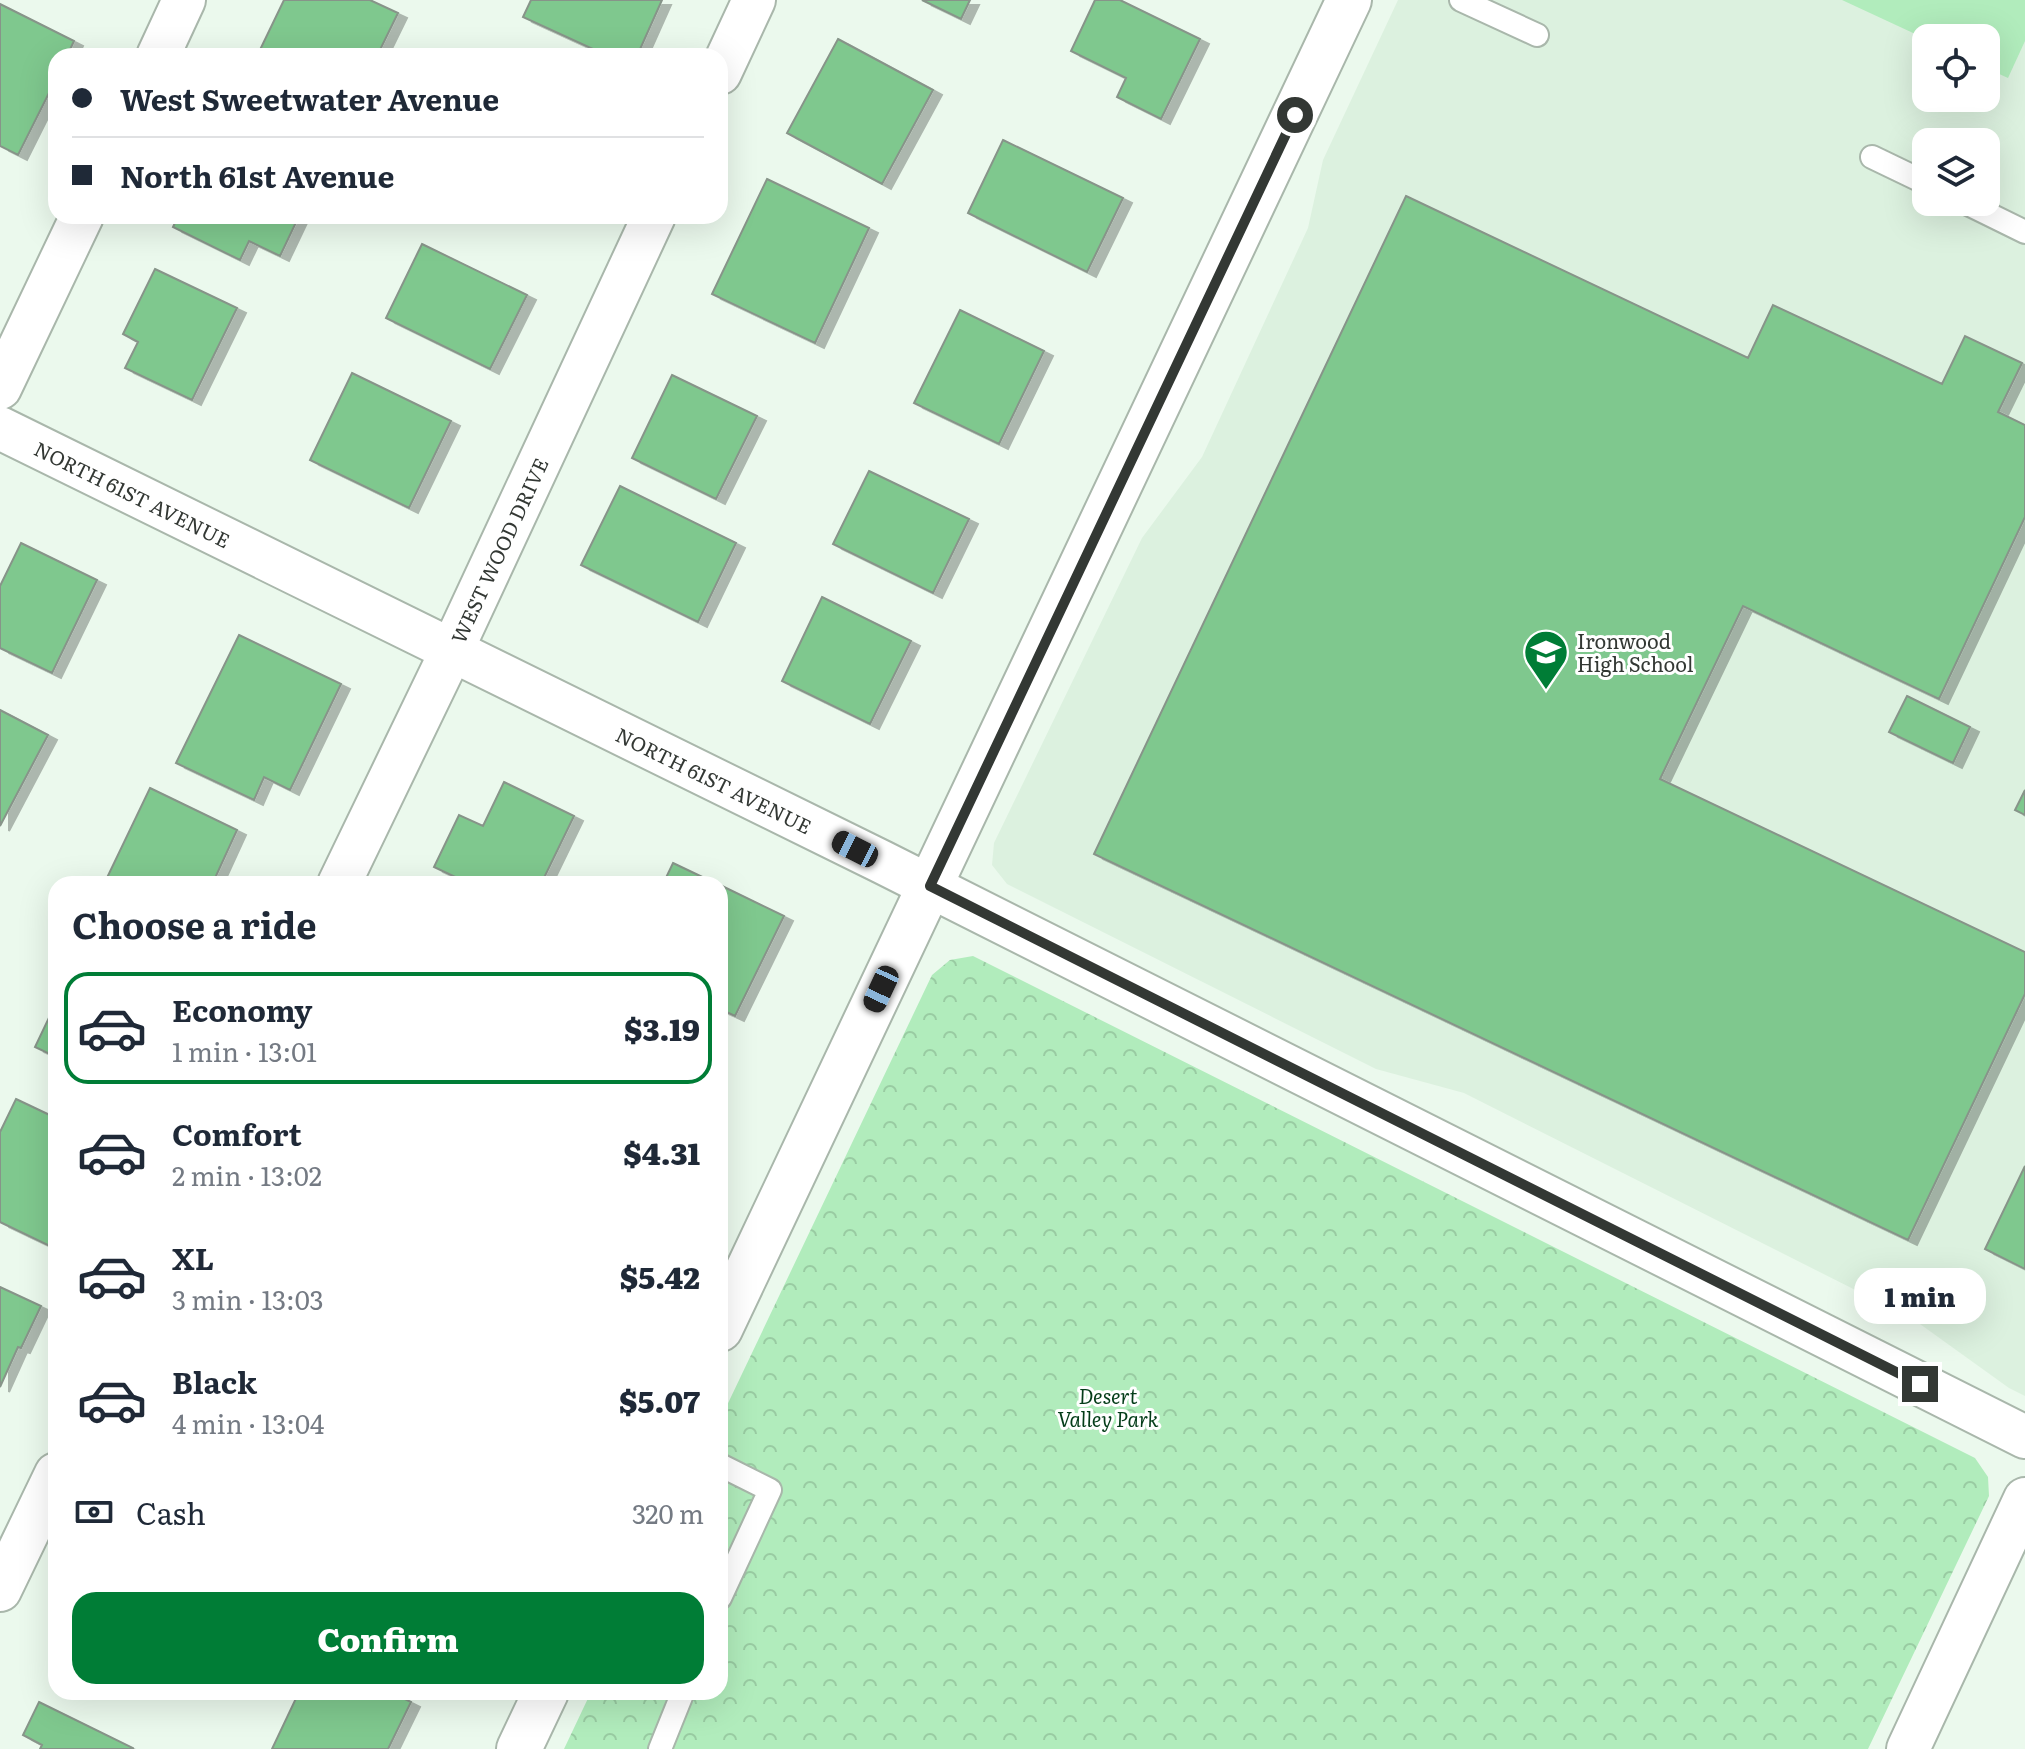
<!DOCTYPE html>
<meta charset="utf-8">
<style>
body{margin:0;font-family:Literata,serif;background:#f2f2f3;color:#1f2937;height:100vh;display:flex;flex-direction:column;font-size:30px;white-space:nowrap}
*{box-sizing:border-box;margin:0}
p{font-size:26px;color:#747a83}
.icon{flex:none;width:44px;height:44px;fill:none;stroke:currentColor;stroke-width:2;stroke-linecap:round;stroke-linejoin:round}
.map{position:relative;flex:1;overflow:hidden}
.drawer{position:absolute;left:48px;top:876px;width:680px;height:824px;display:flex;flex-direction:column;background:#fff;border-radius:24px;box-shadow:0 8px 32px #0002}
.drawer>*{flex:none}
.top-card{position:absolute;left:48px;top:48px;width:680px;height:176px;border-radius:24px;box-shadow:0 8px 32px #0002;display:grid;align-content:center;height:176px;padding:0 24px;background:#fff}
.fabs{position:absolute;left:1912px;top:24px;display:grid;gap:16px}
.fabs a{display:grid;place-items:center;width:88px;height:88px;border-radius:16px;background:#fff;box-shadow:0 8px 32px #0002;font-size:40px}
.end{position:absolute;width:36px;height:36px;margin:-18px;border:10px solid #333834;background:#fff;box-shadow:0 0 0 4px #fff}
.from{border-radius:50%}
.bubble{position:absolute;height:56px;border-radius:24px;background:#fff;box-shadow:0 8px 32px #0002;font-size:26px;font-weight:800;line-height:56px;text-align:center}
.car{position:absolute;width:24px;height:48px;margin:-24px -12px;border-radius:10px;box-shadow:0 0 6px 2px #0007;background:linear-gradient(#222 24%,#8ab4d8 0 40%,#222 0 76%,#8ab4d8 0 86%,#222 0)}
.top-card b{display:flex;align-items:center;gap:28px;height:76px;font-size:30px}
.top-card b+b{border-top:2px solid #e0e1e3}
.top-card i{width:20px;height:20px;background:#1f2937}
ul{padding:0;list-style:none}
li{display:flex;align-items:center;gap:24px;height:112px;margin:0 16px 12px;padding:0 8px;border:4px solid transparent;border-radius:24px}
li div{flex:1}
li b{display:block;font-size:30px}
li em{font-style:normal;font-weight:800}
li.current{border-color:#007d36}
li>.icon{width:72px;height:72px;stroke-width:1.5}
h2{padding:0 24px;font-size:36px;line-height:96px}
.pay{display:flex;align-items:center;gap:20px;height:88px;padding:0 24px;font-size:30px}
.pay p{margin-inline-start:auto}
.action{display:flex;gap:16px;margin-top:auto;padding:16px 24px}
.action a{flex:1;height:92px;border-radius:24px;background:#007d36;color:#fff;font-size:32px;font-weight:800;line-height:92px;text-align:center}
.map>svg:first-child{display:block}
.built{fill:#dcf1df;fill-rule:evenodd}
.forest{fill:url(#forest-crowns)}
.pitch{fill:#b1ecbc}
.building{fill:#7fc88e;stroke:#879489;stroke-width:2;filter:url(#shadow)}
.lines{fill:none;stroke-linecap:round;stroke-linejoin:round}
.service-casing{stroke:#a9b7ab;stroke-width:26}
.minor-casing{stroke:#a9b7ab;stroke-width:46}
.tertiary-casing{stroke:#a9b7ab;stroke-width:48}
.service{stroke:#fff;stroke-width:22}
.minor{stroke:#fff;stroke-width:42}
.tertiary{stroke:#fff;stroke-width:44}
.route{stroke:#333834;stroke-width:10}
.labels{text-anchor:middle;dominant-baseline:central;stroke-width:6;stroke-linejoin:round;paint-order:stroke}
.street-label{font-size:20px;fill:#333834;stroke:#fff}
.poi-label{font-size:20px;fill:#333834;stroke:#fff;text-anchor:start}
.park-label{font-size:20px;font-style:italic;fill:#033c18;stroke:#fff}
</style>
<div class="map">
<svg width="2025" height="1749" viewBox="0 0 2025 1749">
<defs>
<pattern id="forest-crowns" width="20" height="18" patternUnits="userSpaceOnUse" patternTransform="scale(2)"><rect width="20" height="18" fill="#b1ecbc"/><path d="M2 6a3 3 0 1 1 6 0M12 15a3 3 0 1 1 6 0" fill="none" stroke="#99cba2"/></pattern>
<filter id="shadow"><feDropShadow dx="9" dy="5" stdDeviation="0" flood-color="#0004"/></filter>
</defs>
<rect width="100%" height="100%" fill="#ebf9ed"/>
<path class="built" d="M1398 0H2025V1396L2009 1388 1913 1319 1464 1093 1376 1069 1007 884 992 865 994 843 1142 538 1202 457 1308 228 1323 160ZM1926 38H1986V98H1926ZM1926 142H1986V202H1926Z"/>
<path class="forest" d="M973 956 1975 1458 1988 1477 1989 1496 1868 1749H564L591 1692H720V1420L932 975 950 960Z"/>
<path class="pitch" d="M1842 0H2025V41L2008 78 1986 68V38H1926V39Z"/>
<path class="building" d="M284 0H370L398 13 377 56H257Z
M531 0H662L637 56H608L523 17Z
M922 0H970L961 19Z
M1095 0H1120L1200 39 1161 119 1117 97 1126 78 1071 51Z
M0 4 74 41 67 56H56V79L18 155 0 146Z
M838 39 933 90 882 184 787 133Z
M1003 140 1123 198 1087 272 968 213Z
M767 179 869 228 815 343 712 294Z
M1406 196 1748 358 1773 305 1942 384 1965 336 2022 363 1998 412 2025 425V517L1939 699 1743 606 1660 779 2025 952V994L1908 1240 1094 854Z
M178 216H299L280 256 249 241 240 260 173 227Z
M422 244 527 295 490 369 386 318Z
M155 269 237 308 192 400 125 368 138 342 123 334Z
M960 310 1044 351 999 444 914 403Z
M352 373 451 421 409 508 310 460Z
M672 375 757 416 716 499 632 458Z
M869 471 969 519 933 593 833 544Z
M620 486 736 543 698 622 581 565Z
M21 543 97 580 52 673 0 648V586Z
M822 597 911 641 870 724 782 681Z
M239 635 341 684 290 790 264 777 254 800 176 763Z
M1907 696 1970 727 1953 763 1889 732Z
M0 710 48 735 0 826Z
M504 782 574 816 541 884H470L434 867 459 815 483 826Z
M150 788 237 830 215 878 227 884H104Z
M2025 790V815L2015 810Z
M673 863 717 884H663Z
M720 885 784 916 735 1016 720 1009Z
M56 1003V1057L35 1047Z
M16 1099 56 1118V1249L0 1222V1132Z
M2025 1166V1269L1985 1249Z
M0 1287 41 1306 21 1348 18 1347 0 1387Z
M299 1692H391L411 1702 388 1749H272Z
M39 1702 133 1748V1749H40L42 1745 23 1735Z"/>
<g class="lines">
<g class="service-casing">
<path id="service" d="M1461 0 1537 35
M1872 157 1926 183
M1964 202 2025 232
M720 1465 770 1490 720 1598
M660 1749 683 1692"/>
</g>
<g class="minor-casing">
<g id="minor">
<path d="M158 56 184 0"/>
<path d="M720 73 754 0"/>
<path d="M0 388 82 216"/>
<path id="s1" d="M0 428 882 862 2025 1437"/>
<path id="s2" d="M339 884 452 650 654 216"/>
<path d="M0 1590 56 1474"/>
<path d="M1908 1749 2025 1499"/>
</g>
</g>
<g class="tertiary-casing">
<path id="tertiary" d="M720 1329 1349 0
M519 1749 546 1692"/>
</g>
<use href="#service" class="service"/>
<use href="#minor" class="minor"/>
<use href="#tertiary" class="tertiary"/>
</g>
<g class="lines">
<path class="route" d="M1295 115 930 886 1920 1384"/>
</g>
<defs>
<g id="school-pin" transform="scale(2.3)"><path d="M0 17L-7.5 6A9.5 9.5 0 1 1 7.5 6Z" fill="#007d36" stroke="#fff"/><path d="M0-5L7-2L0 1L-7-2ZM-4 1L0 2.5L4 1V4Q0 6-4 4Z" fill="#fff"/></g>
</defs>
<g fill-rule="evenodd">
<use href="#school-pin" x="1546" y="652"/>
</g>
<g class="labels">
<g class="street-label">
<text stroke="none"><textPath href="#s1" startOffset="148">NORTH 61ST AVENUE</textPath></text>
<text stroke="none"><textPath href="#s2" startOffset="370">WEST WOOD DRIVE</textPath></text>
<text stroke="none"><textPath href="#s1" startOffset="796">NORTH 61ST AVENUE</textPath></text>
</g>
<g class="poi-label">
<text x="1577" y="640">Ironwood<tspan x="1577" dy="23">High School</tspan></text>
</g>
<g class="park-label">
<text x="1108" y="1395">Desert<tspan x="1108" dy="23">Valley Park</tspan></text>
</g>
</g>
</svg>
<div class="fabs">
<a><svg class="icon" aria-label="locate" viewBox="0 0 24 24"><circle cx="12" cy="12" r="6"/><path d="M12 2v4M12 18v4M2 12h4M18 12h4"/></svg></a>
<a><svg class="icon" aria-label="layers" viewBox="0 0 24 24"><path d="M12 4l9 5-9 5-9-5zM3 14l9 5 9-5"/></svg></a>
</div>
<i class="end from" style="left:1295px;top:115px"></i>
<i class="end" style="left:1920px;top:1384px"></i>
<div class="bubble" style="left:1854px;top:1268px;width:132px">1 min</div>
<i class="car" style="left:855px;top:849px;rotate:297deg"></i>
<i class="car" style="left:881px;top:989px;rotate:205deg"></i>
<div class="top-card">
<b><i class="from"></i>West Sweetwater Avenue</b>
<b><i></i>North 61st Avenue</b>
</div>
<section class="drawer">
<h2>Choose a ride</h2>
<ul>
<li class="current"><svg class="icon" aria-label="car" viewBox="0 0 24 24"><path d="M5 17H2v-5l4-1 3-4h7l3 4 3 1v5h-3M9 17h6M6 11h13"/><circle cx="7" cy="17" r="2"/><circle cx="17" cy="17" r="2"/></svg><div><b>Economy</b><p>1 min · 13:01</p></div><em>$3.19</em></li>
<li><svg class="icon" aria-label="car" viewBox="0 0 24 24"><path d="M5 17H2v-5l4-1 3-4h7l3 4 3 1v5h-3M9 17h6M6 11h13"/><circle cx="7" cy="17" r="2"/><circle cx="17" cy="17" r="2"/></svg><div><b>Comfort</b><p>2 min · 13:02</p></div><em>$4.31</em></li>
<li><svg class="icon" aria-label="car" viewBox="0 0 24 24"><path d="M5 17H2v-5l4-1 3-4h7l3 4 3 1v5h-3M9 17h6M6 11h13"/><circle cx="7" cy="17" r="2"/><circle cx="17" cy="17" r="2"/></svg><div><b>XL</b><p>3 min · 13:03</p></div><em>$5.42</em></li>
<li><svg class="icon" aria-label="car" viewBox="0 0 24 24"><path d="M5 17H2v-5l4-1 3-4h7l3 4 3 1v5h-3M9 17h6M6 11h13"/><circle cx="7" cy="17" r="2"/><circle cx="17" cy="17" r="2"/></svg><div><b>Black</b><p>4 min · 13:04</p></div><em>$5.07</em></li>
</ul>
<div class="pay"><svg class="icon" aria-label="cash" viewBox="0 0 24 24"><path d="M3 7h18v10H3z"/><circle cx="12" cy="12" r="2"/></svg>Cash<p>320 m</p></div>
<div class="action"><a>Confirm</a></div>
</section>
</div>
